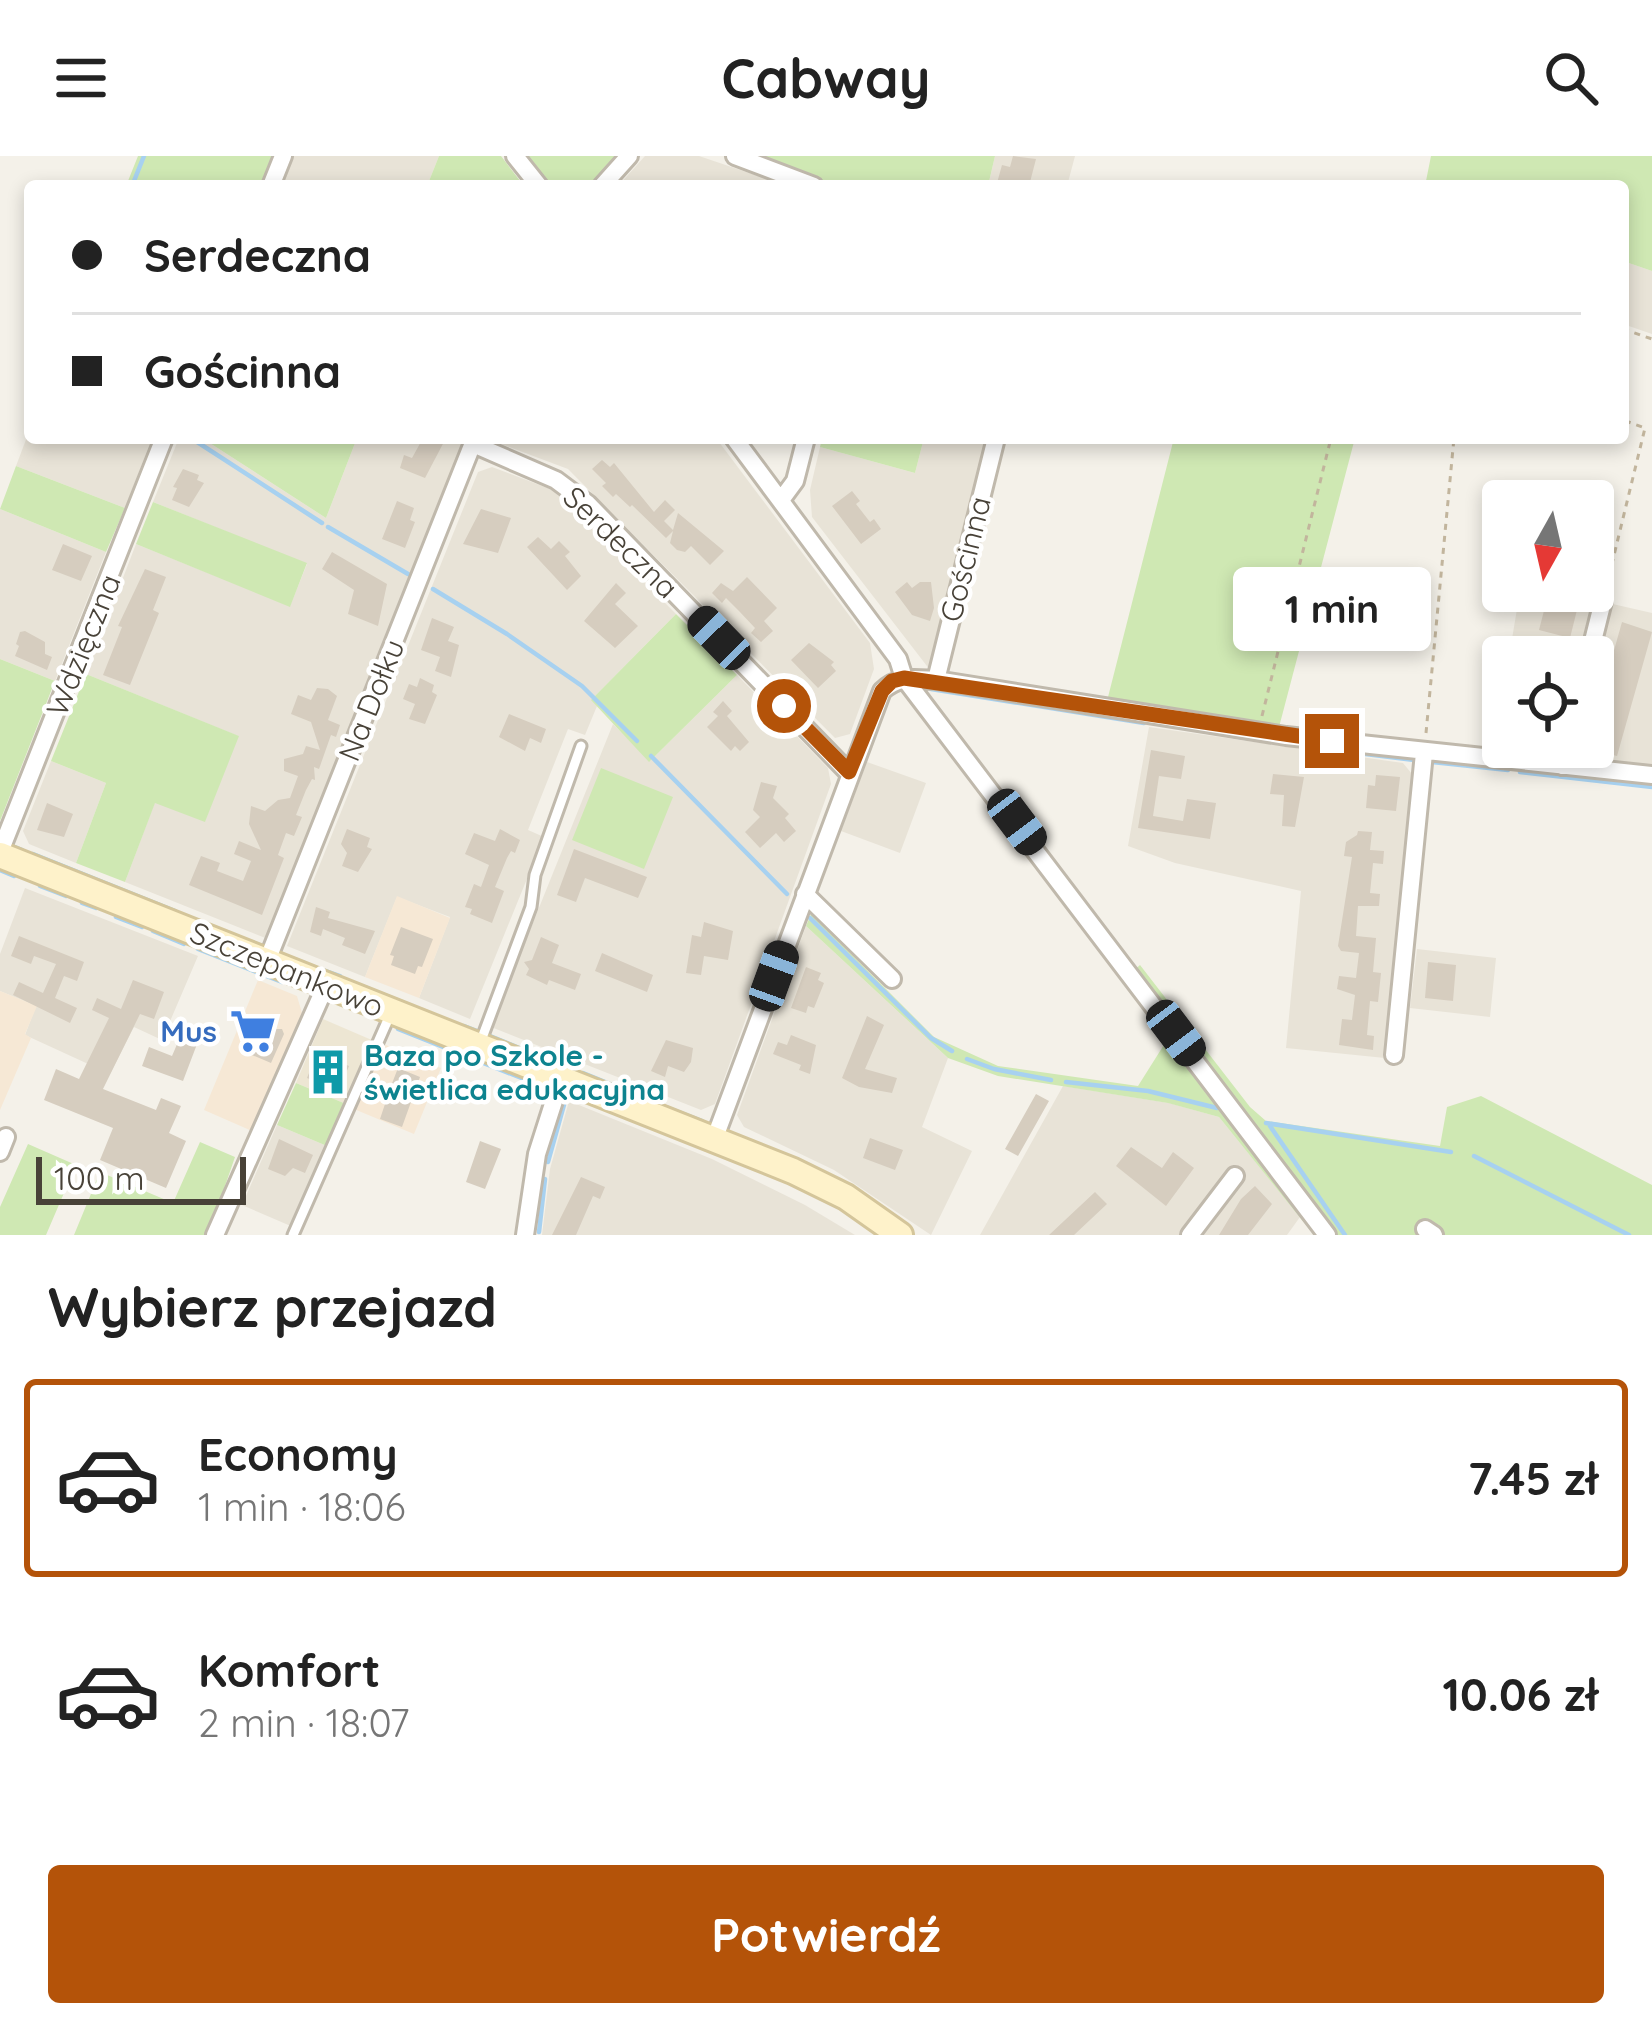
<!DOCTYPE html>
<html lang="pl">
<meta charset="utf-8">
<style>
body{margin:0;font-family:Quicksand,sans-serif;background:#f6f6f6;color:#222;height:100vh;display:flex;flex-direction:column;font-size:45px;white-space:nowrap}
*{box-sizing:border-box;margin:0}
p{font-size:39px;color:#767676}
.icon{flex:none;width:66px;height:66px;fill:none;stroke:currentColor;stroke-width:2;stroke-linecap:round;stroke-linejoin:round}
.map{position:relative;height:1079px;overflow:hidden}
.panel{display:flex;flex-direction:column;background:#fff;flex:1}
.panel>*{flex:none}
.guide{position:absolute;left:24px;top:24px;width:1605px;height:264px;border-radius:12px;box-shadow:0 6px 18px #0003;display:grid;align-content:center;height:264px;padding:0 48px;background:#fff}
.needle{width:78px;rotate:188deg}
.controls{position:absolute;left:1482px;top:324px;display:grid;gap:24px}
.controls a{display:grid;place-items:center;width:132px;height:132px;border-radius:12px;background:#fff;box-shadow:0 6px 18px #0003;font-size:60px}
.scale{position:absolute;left:36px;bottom:30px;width:210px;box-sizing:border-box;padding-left:12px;border:6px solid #484238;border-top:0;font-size:33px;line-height:42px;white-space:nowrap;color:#484238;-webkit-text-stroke:9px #fff;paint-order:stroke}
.end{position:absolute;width:54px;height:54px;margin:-27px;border:15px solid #b45309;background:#fff;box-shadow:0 0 0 6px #fff}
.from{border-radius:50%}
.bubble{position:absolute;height:84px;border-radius:12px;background:#fff;box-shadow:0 6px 18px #0003;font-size:39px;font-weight:700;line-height:84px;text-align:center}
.car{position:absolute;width:36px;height:72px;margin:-36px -18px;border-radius:15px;box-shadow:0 0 9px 3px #0007;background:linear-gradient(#222 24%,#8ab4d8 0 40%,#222 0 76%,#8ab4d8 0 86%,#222 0)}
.guide b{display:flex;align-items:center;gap:42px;height:114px;font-size:45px}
.guide b+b{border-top:3px solid #e0e0e0}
.guide i{width:30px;height:30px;background:#222}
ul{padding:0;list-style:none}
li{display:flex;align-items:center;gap:36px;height:198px;margin:0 24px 18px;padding:0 24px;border:6px solid transparent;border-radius:12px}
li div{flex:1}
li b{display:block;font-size:45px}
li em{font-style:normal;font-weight:700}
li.current{border-color:#b45309}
li>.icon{width:108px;height:108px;stroke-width:1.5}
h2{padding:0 48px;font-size:54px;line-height:144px}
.action{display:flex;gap:24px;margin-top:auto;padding:24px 48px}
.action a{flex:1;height:138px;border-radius:12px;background:#b45309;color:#fff;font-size:48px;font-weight:700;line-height:138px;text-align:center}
header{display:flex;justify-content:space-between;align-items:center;height:156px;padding:0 48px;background:#fff;font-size:54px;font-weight:700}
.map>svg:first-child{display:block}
.residential{fill:#e8e3d7}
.commercial{fill:#f6e8d5}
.education{fill:#ede6d3}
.green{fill:#cfe8b3}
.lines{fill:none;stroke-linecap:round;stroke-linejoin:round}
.stream{stroke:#a7d1f0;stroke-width:4.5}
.building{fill:#d6cdbf}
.lane-casing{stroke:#c0b9ac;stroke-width:15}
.street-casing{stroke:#c0b9ac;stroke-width:22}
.secondary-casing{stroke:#d4c59a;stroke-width:30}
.path{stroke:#c2b59d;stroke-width:3;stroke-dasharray:6 6;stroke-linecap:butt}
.lane{stroke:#fff;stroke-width:9}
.street{stroke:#fff;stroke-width:16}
.secondary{stroke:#fef2ca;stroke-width:24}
.route{stroke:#b45309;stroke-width:15}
.labels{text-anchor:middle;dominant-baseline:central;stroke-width:9;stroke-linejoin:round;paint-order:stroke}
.street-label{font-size:30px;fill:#484238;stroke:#fff}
.shop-label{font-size:30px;font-weight:bold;fill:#366cbe;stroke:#fff;text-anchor:end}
.culture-label{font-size:30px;font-weight:bold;fill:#0d838f;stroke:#fff;text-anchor:start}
</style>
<header><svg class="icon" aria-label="menu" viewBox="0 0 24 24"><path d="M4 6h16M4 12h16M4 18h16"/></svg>Cabway<svg class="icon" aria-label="search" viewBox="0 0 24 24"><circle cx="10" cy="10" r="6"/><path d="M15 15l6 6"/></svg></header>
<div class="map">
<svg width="1652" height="1079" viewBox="0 0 1652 1079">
<rect width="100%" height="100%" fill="#f4f1e9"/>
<path class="residential" d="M291 0H439L427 30H280Z
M645 0H699L788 30H618Z
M995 0H1075L1067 30H988Z
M1623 105 1652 115V178L1623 168Z
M30 273V282H152L125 352 16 310Z
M179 282H202L326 362 357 282H464L268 783 125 726 155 646 205 665 238 580 86 518 136 388 290 450 307 408 153 346Z
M498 282H716L870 487 874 513 850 578 835 582 568 313 501 288Z
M924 282H990L930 514 812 361 810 334 820 291 915 317Z
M492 311 553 334 676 458 592 543 597 550 585 579 568 573 528 674 544 681 470 863 419 842 450 761 397 741 365 821 287 790 478 316Z
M0 353 106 396 55 525 0 503Z
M1520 435H1556L1652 457V611L1492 591 1503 532V591H1593V501H1509Z
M737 519 828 612 831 628 715 948 701 954 491 871 613 568 650 605Z
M1149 571 1403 607 1412 618 1385 902 1286 892 1301 735 1175 707 1128 690Z
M51 605 106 627 76 707 29 688 23 675Z
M867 606 926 627 900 697 841 675Z
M25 732 198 800 162 884 134 871 110 918 25 879 36 850 0 835V798Z
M806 770 948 902 922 971 972 995 931 1079 834 1014 744 971 737 959Z
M1417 793 1496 802 1490 861 1410 852Z
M1063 930 1169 947 1219 961 1300 1061 1287 1079H980Z
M569 945 712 1003 805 1049 855 1079H542L550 1013Z
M277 969 327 990 293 1071 242 1049Z"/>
<path class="commercial" d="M397 740 450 762 419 842 365 821Z
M258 824 297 840 302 857 252 975 204 954Z
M0 835 37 850 25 878 31 882 0 954Z
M381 887 441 912 414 978 354 953Z"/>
<path class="education" d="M323 863 374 885 346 948 296 927Z"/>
<path class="green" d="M138 0H273L261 30H126Z
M439 0H501L524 30H427Z
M527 0H622L595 30H545Z
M765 0H995L988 30H833L771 8Z
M1431 0H1652V115L1623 105V30H1425Z
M202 282H357L326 362Z
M822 282H924L915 317 820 291Z
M1174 282H1355L1278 575 1107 545Z
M16 310 125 352 106 396 0 353Z
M153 346 307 407 290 451 136 388Z
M676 458 737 519 649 606 591 544Z
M0 503 55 525 0 665Z
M86 518 239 580 205 666 155 647 125 726 76 707 106 627 51 605Z
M601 612 673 641 644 713 572 684Z
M811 758 934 881 998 910 1138 930 1167 884 1123 824 1140 809 1250 951 1266 965 1440 990 1447 951 1481 940 1652 1029V1079H1443L1426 1070V1079H1314L1219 961 1168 947 998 920 948 902 806 770Z
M296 927 346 948 327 990 277 969Z
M200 986 235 1001 208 1079H74L100 1016 173 1047Z
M28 988 76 1009 46 1079H0V1051Z"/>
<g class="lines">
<path class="stream" d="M132 30 144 0
M191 282 322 367
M328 371 408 418
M433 433 507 478 582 530 637 585
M931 533 1144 567
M1228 579 1246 582
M1325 593 1414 604
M651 600 787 738
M1432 606 1508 614
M1520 616 1652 631
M12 690 22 694
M33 698 175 755
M0 714 14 720
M40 730 66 740
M82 747 96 752
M185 760 203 767
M116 761 142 771
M810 762 931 882 952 895
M153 775 184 788
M252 786 267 792
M198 793 282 826
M286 800 305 807
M320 813 340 820
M351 826 370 833
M382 838 407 848
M464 870 477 875
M398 873 544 931
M490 880 529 896
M541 901 573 913
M967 903 994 913 1051 924
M583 917 642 941
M1066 926 1148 935 1217 952
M663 950 702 965
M1266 967 1451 996
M1270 970 1345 1079
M1474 1000 1629 1079
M548 1006 564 949
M539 1076 545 1023"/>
</g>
<path class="building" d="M1013 0 1036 3 1029 30 997 27 1002 9 1010 11Z
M423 282H446L425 322 400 312 404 299 412 302Z
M602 304 610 311 614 307 654 356 665 344 675 354 664 365 673 374 678 357 724 395 710 409 691 390 685 396 677 394 670 387 673 375 666 382 632 349 630 351 616 338 613 341 602 330 606 327 592 313Z
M183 313 199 319 197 324 204 327 189 351 172 344 177 332 173 331Z
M852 335 860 345 856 348 870 366 874 363 881 373 861 388 832 350Z
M397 345 414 352 410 364 415 366 405 392 382 383Z
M481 353 511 362 498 397 463 388Z
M538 381 551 393 559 385 570 396 565 400 581 420 567 434 527 391Z
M63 388 92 400 81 425 52 414Z
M332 396 387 428 378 470 348 458 354 434 322 413Z
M145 413 166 421 153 454 159 457 130 529 103 519 122 471 118 470Z
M747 421 777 452 764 465 773 475 761 486 751 477 755 472 739 455 726 442 722 447 712 437 721 427 733 435Z
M907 426 912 432 920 426H931L934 452 930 465 912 459 895 436Z
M616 427 626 437 615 448 638 470 615 492 584 465Z
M1547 443 1578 450 1570 482 1539 474Z
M432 462 454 471 448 485 459 489 451 521 435 515 440 501 421 494Z
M1622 466 1652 476 1617 600 1593 594V569Z
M25 475 45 486V498L52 501 47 514 15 500 19 490 16 488 20 476Z
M809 487 834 506 831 509 836 515 818 532 791 504Z
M420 522 434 529 432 536 437 539 425 568 409 563 415 548 403 543 409 528 417 531Z
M317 532 328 533 337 540 328 564 340 569 336 581 331 579 319 613 314 611 315 624 312 623 306 634 296 659 302 661 294 680 286 677 278 699 284 702 262 759 189 729 201 700 220 707 217 715 243 725 251 705 234 698 239 685 261 694 249 668 251 650 265 655 278 644 290 642 298 620 284 615V603L303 598 306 590 320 594 311 566 291 558 298 539 311 544Z
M723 545 732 555 727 560 749 586 740 595 735 590 731 595 707 571 718 560 713 556Z
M509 558 546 573 541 587 530 582 525 595 499 581Z
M1151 594 1185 600 1181 623 1159 620 1153 660 1183 665 1187 643 1216 647 1210 683 1138 672Z
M1273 618 1304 621 1295 671 1282 670 1284 639 1270 638Z
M1376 619 1400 621 1396 655 1366 652 1368 629 1375 630Z
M761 626 777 630 773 642 789 658 785 662 796 675 784 686 776 677 760 692 745 676 760 661 753 654Z
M47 647 73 658 64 681 37 674Z
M347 673 370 682 367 691 372 693 358 716 342 710 347 697 341 688Z
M500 673 520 684 515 697 511 695 507 702 495 731 504 735 492 767 470 758 472 753 465 751 474 728 481 731 489 709 465 698 474 677 495 685Z
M1358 675 1372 676 1370 694 1384 695 1383 708 1373 707 1370 737 1380 738 1379 750H1358L1356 780 1376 782 1373 816 1381 817 1378 846 1370 845 1367 879 1374 880 1373 894 1339 889 1342 863 1352 864 1355 839 1337 833 1339 820 1356 822 1359 797 1341 795 1338 790 1352 701 1344 700 1346 686 1357 679Z
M574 693 647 721 638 742 585 722 576 746 557 739Z
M316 751 330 756 328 762 375 775 365 798 342 789 345 782 323 773 321 780 310 776Z
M704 766 733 775 728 804 704 800 701 819 686 817 692 779 701 781Z
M401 771 433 783 422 811 418 810 415 818 391 809 394 800 390 799Z
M19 780 84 806 77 825 64 820 55 842 77 852 70 867 13 839 19 826 43 837 56 808 34 800 31 808 11 800Z
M541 781 559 789 552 807 581 818 575 834 549 824 547 829 526 819 529 813 524 806 532 804Z
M602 797 653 819 647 836 595 815Z
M1428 806 1456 809 1453 845 1425 842Z
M806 811 821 817 818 824 824 827 814 852 808 850 806 857 791 852Z
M133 824 164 836 154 863 140 858 103 933 156 954 161 942 181 950 169 977 186 985 166 1032 100 1004 113 972 44 944 56 913 79 923 109 862 92 854 97 842 121 853Z
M867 860 884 869 865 913 897 922 892 937 859 931 842 922Z
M191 871 202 875 183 925 142 910 149 891 172 900 178 886 184 888Z
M250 871 269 879 272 873H282L284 878 271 907 240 894Z
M791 879 816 889 810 918 799 914 801 909 773 898 778 886 787 889Z
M666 884 693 892 691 906 684 916 668 910 665 921 651 915Z
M317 897 349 910 339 934 307 922Z
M398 912 420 921 402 971 380 963 386 945 380 942 385 928 391 930Z
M1036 938 1049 945 1018 1000 1005 993Z
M870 982 903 994 895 1014 863 1002Z
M279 983 313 999 305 1017 293 1012 285 1020 268 1013Z
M480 985 501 993 485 1033 466 1026Z
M1131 991 1162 1012 1173 996 1194 1012 1166 1050 1116 1010Z
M581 1021 605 1031 600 1043 593 1040 576 1079H552Z
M1255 1030 1272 1048 1248 1079H1219L1241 1043Z
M1095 1036 1107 1048 1074 1079H1049Z"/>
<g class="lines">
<g class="lane-casing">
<path id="lane" d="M479 890 531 751 535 719 581 590
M293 1079 390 859"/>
</g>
<g class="street-casing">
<path id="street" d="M515 0 539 30
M735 0 814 30
M271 30 283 0
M602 30 629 0
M734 282 898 503 904 522 1327 1079
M473 288 556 324 588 348 849 617
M781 344 795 325 806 282
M1589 501 1603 445
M936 524 996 282
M1562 610 1567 591
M0 696 164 282
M805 738 892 823
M267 805 475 282
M1394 899 1424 597
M714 984 882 535C899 519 915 523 936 524L1286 580 1652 619
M0 996 6 981
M1425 1073 1434 1079
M215 1079 326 829
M525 1079 537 998 561 923
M1190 1079 1235 1020"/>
</g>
<g class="secondary-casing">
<path id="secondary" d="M0 699 793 1015 846 1041 900 1079"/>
</g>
<path class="path" d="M1623 173 1652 183
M1606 432 1645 272 1623 264
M1262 560 1331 282
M1426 577 1454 282"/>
<use href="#lane" class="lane"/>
<use href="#street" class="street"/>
<use href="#secondary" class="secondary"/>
</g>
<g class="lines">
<path class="route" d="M784 550 849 616 882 535 892 525 904 522 1332 585"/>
</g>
<defs>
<g id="supermarket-bare" transform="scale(3.6)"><path d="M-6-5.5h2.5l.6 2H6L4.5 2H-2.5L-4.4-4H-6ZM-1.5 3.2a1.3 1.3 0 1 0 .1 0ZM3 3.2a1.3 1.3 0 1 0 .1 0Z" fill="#3f7fe0" stroke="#fff" stroke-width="2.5" paint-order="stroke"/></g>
<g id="building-bare" transform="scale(3.6)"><path d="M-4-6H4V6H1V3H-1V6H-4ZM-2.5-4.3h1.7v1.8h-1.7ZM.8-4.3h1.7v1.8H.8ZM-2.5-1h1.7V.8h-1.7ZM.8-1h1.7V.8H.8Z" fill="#0f9aa8" stroke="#fff" stroke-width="2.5" paint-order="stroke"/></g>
</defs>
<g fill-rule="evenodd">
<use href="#supermarket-bare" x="253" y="875"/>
<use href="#building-bare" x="328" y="916"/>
</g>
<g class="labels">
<g class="street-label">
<text transform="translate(621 386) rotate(44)">Serdeczna</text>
<text transform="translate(965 403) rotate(-76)">Gościnna</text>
<text transform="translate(83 489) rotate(-68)">Wdzięczna</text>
<text transform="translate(371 544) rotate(-68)">Na Dołku</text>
<text transform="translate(287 813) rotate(22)">Szczepankowo</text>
</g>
<g class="shop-label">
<text x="217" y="875">Mus</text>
</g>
<g class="culture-label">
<text x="364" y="899">Baza po Szkole -<tspan x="364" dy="34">świetlica edukacyjna</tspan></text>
</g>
</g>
</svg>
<div class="controls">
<a><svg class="needle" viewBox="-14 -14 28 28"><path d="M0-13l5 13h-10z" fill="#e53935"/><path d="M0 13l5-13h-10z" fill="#767676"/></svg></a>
<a><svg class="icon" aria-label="locate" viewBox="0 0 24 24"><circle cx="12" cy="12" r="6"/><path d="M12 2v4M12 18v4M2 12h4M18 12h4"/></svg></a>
</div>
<div class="scale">100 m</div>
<i class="end from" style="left:784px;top:550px"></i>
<i class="end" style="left:1332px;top:585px"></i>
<div class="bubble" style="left:1233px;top:411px;width:198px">1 min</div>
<i class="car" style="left:719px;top:482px;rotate:316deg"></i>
<i class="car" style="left:1017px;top:666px;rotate:143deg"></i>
<i class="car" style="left:774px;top:820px;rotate:20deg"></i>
<i class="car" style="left:1176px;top:877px;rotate:143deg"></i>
<div class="guide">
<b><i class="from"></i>Serdeczna</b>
<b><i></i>Gościnna</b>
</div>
</div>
<section class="panel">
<h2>Wybierz przejazd</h2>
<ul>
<li class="current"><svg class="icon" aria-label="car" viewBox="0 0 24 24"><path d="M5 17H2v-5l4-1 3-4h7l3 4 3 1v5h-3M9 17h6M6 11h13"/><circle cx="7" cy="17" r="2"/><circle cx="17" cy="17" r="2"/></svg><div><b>Economy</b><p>1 min · 18:06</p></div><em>7.45 zł</em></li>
<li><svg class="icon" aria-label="car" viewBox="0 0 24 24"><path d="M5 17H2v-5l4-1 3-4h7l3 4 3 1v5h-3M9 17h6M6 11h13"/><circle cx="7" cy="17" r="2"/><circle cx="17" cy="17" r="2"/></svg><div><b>Komfort</b><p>2 min · 18:07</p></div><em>10.06 zł</em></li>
</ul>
<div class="action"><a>Potwierdź</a></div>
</section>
